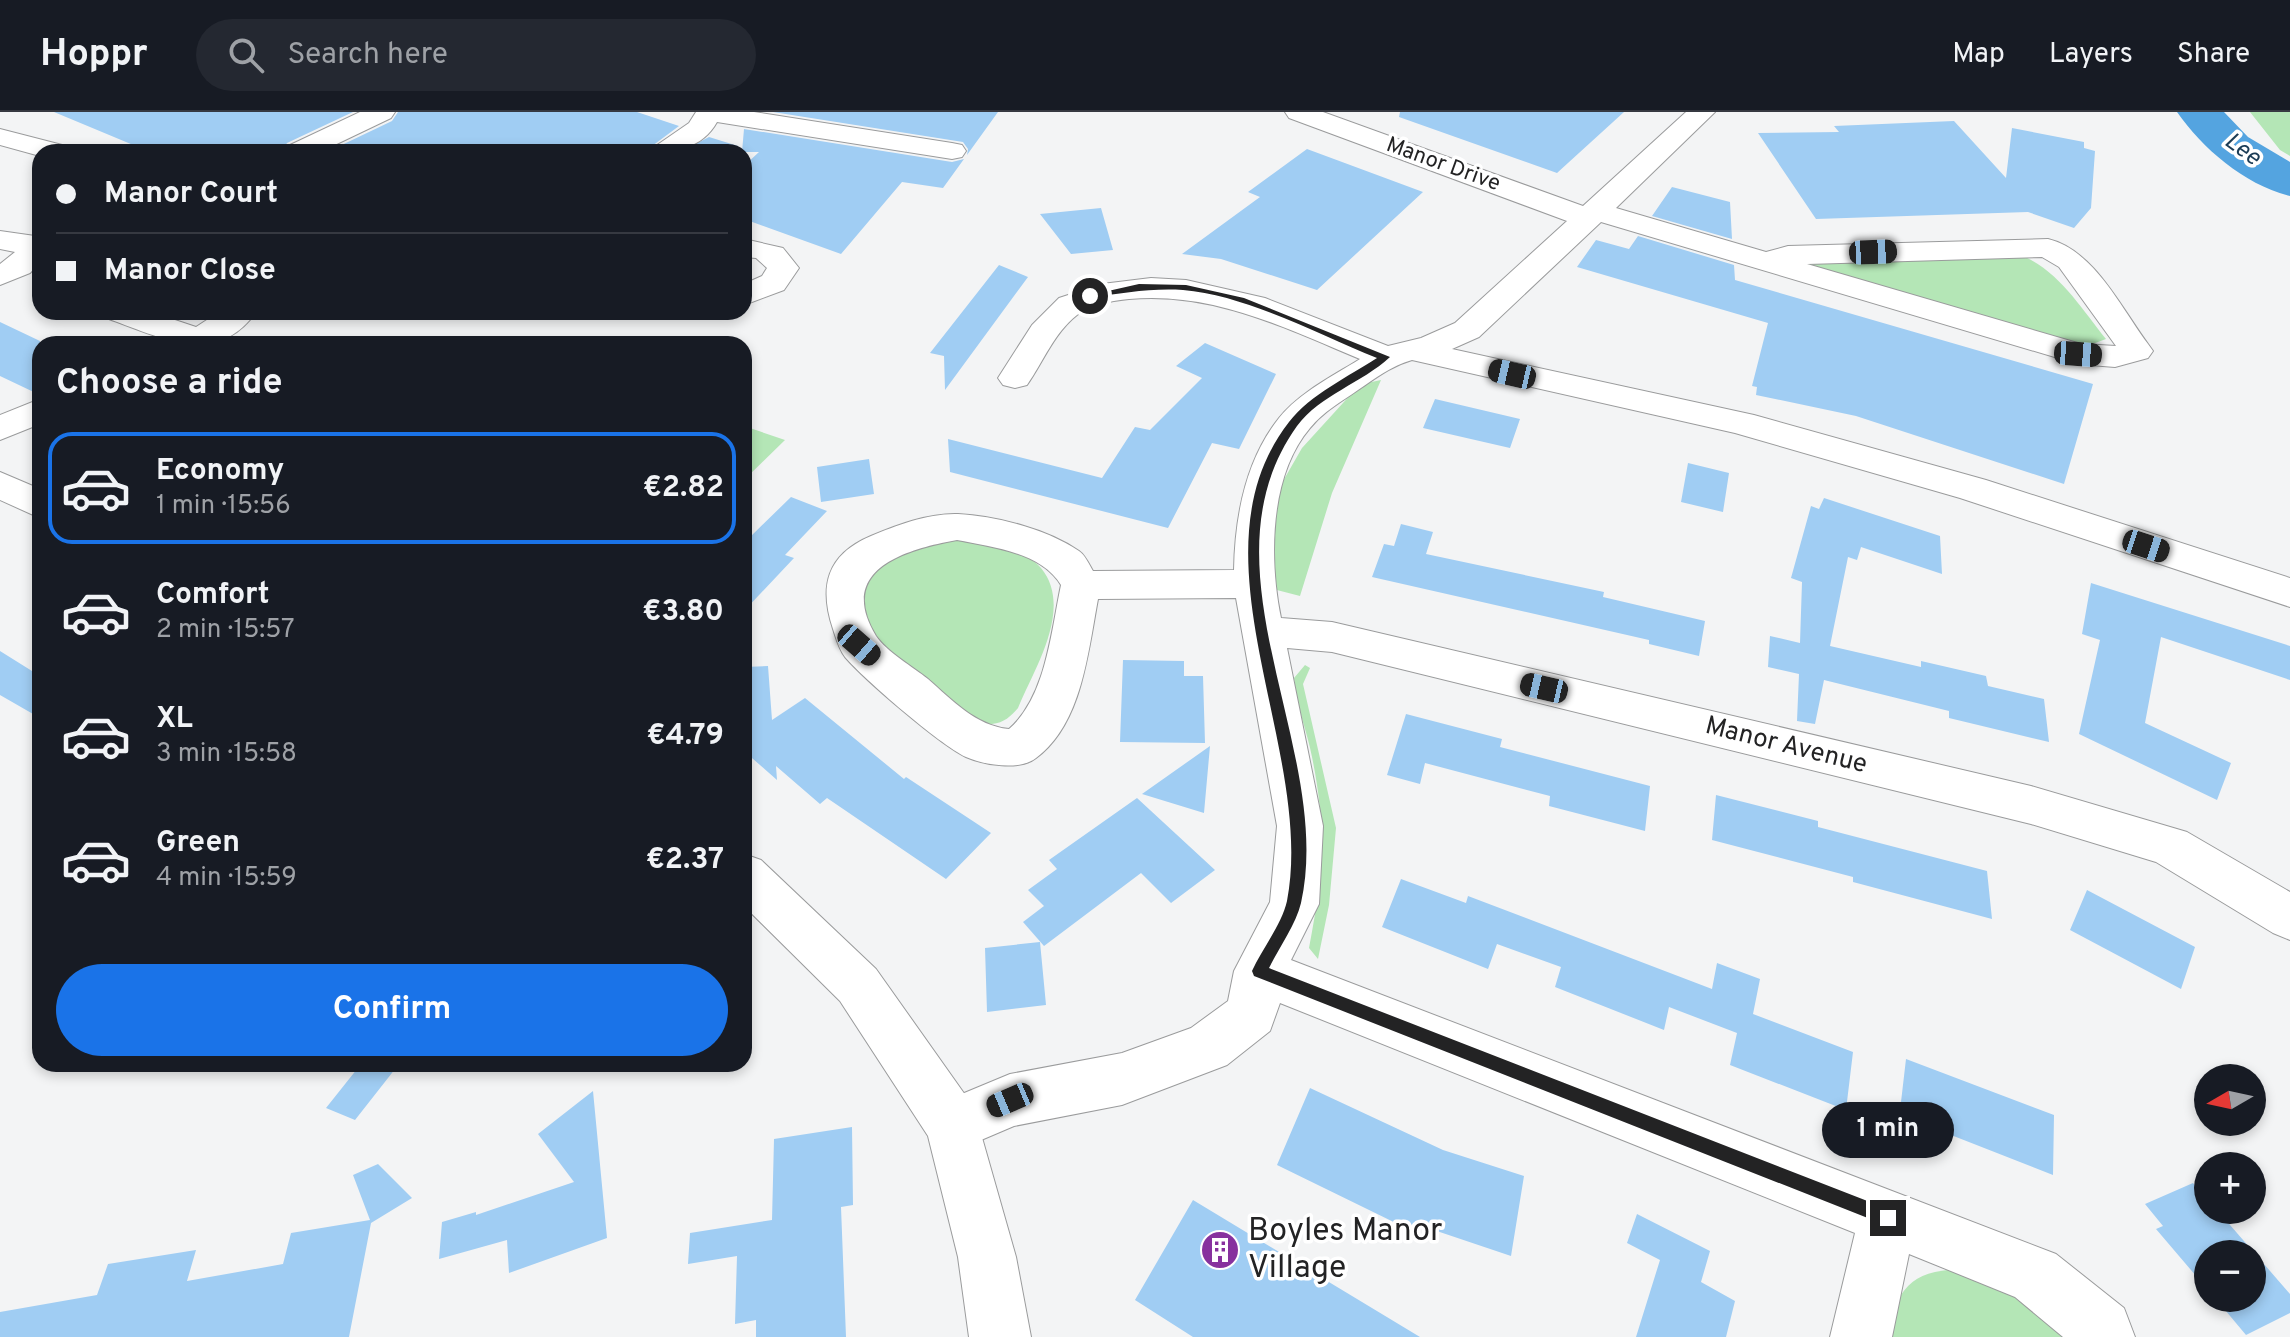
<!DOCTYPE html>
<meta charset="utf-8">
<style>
body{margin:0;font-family:Overpass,sans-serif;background:#242831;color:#f1f3f6;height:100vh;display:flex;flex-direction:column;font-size:30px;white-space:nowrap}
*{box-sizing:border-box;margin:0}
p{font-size:26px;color:#9ea1a6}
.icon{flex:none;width:44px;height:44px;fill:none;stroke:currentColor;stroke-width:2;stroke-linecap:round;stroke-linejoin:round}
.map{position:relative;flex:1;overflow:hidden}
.sheet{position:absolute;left:32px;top:224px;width:720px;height:736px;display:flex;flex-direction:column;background:#171b24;border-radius:24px;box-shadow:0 4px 12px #0003}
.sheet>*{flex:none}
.top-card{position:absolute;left:32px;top:32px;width:720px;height:176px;border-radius:24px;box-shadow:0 4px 12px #0003;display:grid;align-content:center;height:176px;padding:0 24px;background:#171b24}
.needle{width:52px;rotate:261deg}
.fabs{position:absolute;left:2194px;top:952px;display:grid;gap:16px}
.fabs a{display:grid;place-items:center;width:72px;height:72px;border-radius:50%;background:#171b24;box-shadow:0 4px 12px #0003;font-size:40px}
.end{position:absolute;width:36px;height:36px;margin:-18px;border:10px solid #232324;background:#fff;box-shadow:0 0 0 4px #fff}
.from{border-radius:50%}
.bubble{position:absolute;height:56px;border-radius:28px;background:#171b24;box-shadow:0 4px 12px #0003;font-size:26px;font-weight:700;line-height:56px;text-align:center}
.car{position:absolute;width:24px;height:48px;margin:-24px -12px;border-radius:10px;box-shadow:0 0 6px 2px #0007;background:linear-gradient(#222 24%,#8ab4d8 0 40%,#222 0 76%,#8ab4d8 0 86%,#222 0)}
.top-card b{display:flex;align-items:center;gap:28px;height:76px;font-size:30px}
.top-card b+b{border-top:2px solid #363941}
.top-card i{width:20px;height:20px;background:#f1f3f6}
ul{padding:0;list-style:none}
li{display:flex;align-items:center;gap:24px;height:112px;margin:0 16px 12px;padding:0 8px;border:4px solid transparent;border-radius:24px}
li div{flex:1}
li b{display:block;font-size:30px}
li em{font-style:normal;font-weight:700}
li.active{border-color:#1a73e8}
li>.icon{width:72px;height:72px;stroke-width:1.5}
h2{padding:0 24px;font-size:36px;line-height:96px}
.cta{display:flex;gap:16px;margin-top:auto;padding:16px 24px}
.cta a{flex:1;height:92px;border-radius:48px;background:#1a73e8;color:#fff;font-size:32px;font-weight:700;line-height:92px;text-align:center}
header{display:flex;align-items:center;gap:48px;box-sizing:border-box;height:112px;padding:0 40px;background:#171b24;border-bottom:2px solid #363941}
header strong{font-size:38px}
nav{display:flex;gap:44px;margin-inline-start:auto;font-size:28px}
.search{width:560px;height:72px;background:#242831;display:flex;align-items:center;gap:20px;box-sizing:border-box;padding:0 28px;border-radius:44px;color:#9ea1a6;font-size:30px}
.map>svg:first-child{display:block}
.green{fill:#b4e6b6}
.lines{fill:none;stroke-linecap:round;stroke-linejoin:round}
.river{fill:#54a4e0;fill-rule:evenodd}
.building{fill:#a0cdf3}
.minor-casing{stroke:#9a9b9c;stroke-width:2}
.major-casing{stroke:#9a9b9c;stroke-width:2}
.minor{fill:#fff;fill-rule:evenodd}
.major{fill:#fff;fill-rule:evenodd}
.route{fill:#232324}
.labels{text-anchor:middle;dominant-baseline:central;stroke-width:7;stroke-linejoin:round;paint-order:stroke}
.far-street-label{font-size:22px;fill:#232324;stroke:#fff}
.far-water-label{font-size:24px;font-style:italic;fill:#1b3c56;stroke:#fff}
.street-label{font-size:26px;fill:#232324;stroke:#fff}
.near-poi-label{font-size:32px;fill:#232324;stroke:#fff;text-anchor:start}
</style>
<header>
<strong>Hoppr</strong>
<div class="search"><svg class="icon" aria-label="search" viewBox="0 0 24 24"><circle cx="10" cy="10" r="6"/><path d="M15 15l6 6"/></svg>Search here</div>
<nav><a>Map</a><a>Layers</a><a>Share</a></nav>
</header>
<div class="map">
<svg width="2290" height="1225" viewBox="0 0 2290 1225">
<rect width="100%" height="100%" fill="#f3f4f5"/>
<path class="green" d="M2250 0H2290V44L2280 38Z
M2018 142C2058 157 2080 195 2106 227L2087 234 1804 153 1807 149Z
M1381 268 1332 381 1300 484 1273 477 1269 458 1279 376 1302 336 1353 280 1362 272Z
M744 314 785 328 744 368Z
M960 425C983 432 1024 436 1041 456 1074 496 1034 557 1018 596 1011 604 1004 611 992 612 961 614 889 537 865 515 864 504 859 486 863 477 878 440 925 428 960 425Z
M1305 553 1310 556 1303 572 1336 716 1329 793 1318 847 1309 836C1323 763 1327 718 1312 645 1307 618 1296 594 1294 566Z
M1950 1158 2056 1202 2080 1225H1887C1894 1187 1906 1160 1950 1158Z"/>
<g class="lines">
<path class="river" d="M2177 0H2224L2248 25 2290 50V84C2245 73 2203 37 2177 0Z"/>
</g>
<path class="building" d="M54 0H353L287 31 281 40H150Z
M398 0H637L679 14 644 40H327L392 9Z
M773 0H998L967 43 968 37 963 30Z
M1400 0H1624L1557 61 1399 5Z
M1954 9 2006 66 2012 16 2084 30V36L2095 39 2091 96 2074 116 2028 100 1816 107 1758 21 1839 20 1834 14Z
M744 17 952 50 964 47 943 76 902 70 841 142 744 107V54L759 40H742Z
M709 25 738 34V40H680Z
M1307 37 1423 80 1317 178 1221 147 1182 142 1260 85 1248 80Z
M1672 75 1730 90 1732 127 1652 104Z
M1101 96 1113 138 1071 142 1040 102Z
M1638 124 1734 153 1735 168 2093 272 2064 372 1856 304 1756 283 1757 275 1752 274 1768 211 1577 155 1596 128 1629 137Z
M999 153 1028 165 945 278 944 244 930 241Z
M0 210 40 229V283L0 264Z
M1205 231 1276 262 1239 337 1212 331 1168 416 950 360 948 327 1102 366 1135 315 1150 318 1202 266 1176 254Z
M1435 287 1520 307 1510 336 1423 316Z
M869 347 874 382 821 390 817 355Z
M1688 351 1729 361 1723 400 1681 390Z
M791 385 827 399 785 443 794 446 744 499V426L748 427Z
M1824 386 1940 424 1942 462 1861 435 1857 448 1848 445 1830 534 1921 555V549L1986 564 1988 574 2044 587 2049 630 1949 606V599L1824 568 1815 612 1797 609 1799 562 1768 555 1770 524 1800 531 1802 470 1791 466 1811 394 1819 397Z
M1401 412 1433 420 1426 442 1604 480 1603 485 1705 509 1699 544 1649 532V528L1372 465 1384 432 1394 434Z
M2091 471 2290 534V568L2161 525 2145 611 2231 651 2217 688 2079 622 2100 528 2082 522Z
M0 539 40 564V606L0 583Z
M1123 548 1184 549V564H1203L1205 631 1120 630Z
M768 554 772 608 805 586 904 667 906 665 991 721 946 767 827 686 820 692 776 654 777 668 744 639V555Z
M1406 602 1502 627 1500 635 1650 674 1645 719 1549 694 1550 684 1425 651 1420 672 1387 663Z
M1210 634 1204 701 1142 682Z
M1716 683 1818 709V715L1987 759 1992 807 1853 770V765L1712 728Z
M1137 686 1215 758 1171 791 1141 761 1044 834 1023 810 1044 794 1028 778 1057 757 1049 748Z
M1401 767 1466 791 1468 784 1712 877 1717 851 1760 867 1753 902 1853 940 1846 998 1730 953 1737 921 1669 895 1664 918 1555 875 1561 855 1497 832 1488 857 1382 815Z
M2087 778 2195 835 2181 877 2070 818Z
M1040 830 1046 893 987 900 985 836Z
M1906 947 2054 1003 2053 1063 1928 1014 1929 1000 1901 990Z
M361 952H399L355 1008 326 996Z
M1310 976 1443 1038 1524 1064 1511 1144 1413 1111 1410 1118 1277 1053Z
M593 979 607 1126 509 1161 507 1128 439 1147 442 1110 476 1100V1103L574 1070 538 1022Z
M852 1015 853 1093 841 1095 846 1225H756V1208L735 1212 737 1144 688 1152 690 1121 772 1108 774 1027Z
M378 1052 412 1086 371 1111 349 1225H0V1200L97 1183 108 1152 196 1138 187 1169 283 1152 291 1121 370 1108 353 1063Z
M2193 1071 2208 1088V1098H2217L2290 1182V1201L2246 1223 2215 1186H2252V1142H2208V1178L2156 1117 2163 1114 2145 1092Z
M1193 1088 1420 1225H1193L1135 1188Z
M1637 1102 1710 1139 1701 1170 1735 1189 1726 1225H1636L1660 1148 1627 1131Z"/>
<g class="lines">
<g class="minor-casing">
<path id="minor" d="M360 0H395L391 6 320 40H284L288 34Z
M696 0H754L952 31 962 33 966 39 962 45 952 47 717 10C702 37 675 40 647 40L689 11Z
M1285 0H1323L1583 94 1686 0H1715L1616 96 1766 140 1788 134 2048 127C2094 138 2121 196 2148 232L2153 239 2148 246 2115 255 2078 252 1601 110 1479 225 1452 237 1754 303 1986 368 2290 466V495L1960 386 1735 321 1412 248C1391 254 1376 266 1358 278 1341 290 1323 300 1310 316 1269 364 1269 448 1281 506L1332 510 2031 674 2187 720 2290 780V828L2273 821 2156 750 2031 712 1332 540 1287 536 1323 714 1319 792 1291 848 2056 1142 2124 1196 2135 1225H2063L2015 1185 1909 1142 1892 1225H1830L1855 1121 1280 891 1270 919 1227 953 1122 993 1014 1014 953 1040 933 1032 925 1013 933 994 1010 962 1122 941 1191 916 1228 889 1234 859 1270 790 1277 714 1236 486 1098 487C1088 540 1082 612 1036 646 1020 659 984 653 966 645 939 632 865 568 845 545 839 537 836 526 833 517 819 475 826 443 871 424 897 413 929 401 958 402 996 404 1047 417 1079 439 1085 443 1089 452 1093 459L1234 458C1235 405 1245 349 1279 306 1300 280 1333 264 1360 247 1285 216 1212 179 1129 187 1111 189 1092 192 1077 203 1054 221 1043 250 1027 273L1015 276 1003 273 998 266 1032 213 1059 186 1102 172 1151 166 1186 168 1265 186 1388 234 1421 226 1455 211 1567 109 1289 6ZM2042 145 2059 155 2116 234 2081 232 1807 152ZM957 428C992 435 1041 440 1061 473 1051 520 1046 585 1009 617 976 614 952 588 928 567 913 555 887 540 876 524 835 457 907 437 957 428Z
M0 17 66 34 70 40H40V44L0 33Z
M0 119 35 124 40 131V150L30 161 0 173V152L15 140 0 137Z
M744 127 783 136 799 156 784 178 744 193V172L762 164 767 156 756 146 744 145Z
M104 200H151L196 215 219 200H256C217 256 159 225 109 207Z
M40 287V312L0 328V303Z"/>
</g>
<g class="major-casing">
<path id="major" d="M0 360 40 377V406L0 388Z
M744 742 761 748 876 857 973 994 1016 1145 1031 1225H969L958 1145 928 1024 840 889 744 794Z"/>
</g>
<use href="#minor" class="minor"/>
<use href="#major" class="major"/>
</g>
<path class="route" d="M1139 172 1186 173 1244 186 1390 245C1362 271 1320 283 1297 314 1195 457 1335 638 1301 791 1296 812 1279 836 1269 856L1888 1097 1897 1106 1894 1112 1888 1114 1254 864 1252 859C1262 837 1282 812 1287 789 1316 638 1185 444 1289 310 1311 282 1348 265 1377 246 1319 223 1246 183 1183 178 1151 176 1122 181 1090 186L1086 184Z"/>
<defs>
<g id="building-disc" transform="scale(2)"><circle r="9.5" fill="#87319e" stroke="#fff"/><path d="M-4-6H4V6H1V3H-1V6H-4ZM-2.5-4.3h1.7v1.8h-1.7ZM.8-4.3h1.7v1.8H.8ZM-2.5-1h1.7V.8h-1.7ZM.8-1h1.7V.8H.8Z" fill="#fff"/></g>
</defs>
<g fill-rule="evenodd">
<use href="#building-disc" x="1220" y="1138"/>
</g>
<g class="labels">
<g class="far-street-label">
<text transform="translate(1443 53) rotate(20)">Manor Drive</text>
</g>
<g class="far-water-label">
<text transform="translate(2242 38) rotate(36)">Lee</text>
</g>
<g class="street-label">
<text transform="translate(1786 634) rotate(14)">Manor Avenue</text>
</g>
<g class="near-poi-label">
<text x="1248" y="1120">Boyles Manor<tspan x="1248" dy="37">Village</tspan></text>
</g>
</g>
</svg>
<div class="fabs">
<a><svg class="needle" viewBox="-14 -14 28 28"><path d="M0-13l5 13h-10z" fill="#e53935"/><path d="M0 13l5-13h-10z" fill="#9ea1a6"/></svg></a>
<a>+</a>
<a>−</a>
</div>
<i class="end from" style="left:1090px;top:184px"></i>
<i class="end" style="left:1888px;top:1106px"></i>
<div class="bubble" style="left:1822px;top:990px;width:132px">1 min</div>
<i class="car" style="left:1873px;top:140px;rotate:88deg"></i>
<i class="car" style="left:2078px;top:242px;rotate:94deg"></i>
<i class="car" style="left:1512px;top:262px;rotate:283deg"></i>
<i class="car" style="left:2146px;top:434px;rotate:108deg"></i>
<i class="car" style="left:859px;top:533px;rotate:131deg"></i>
<i class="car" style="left:1544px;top:576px;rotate:283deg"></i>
<i class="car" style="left:1010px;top:988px;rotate:247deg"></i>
<div class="top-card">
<b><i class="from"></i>Manor Court</b>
<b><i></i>Manor Close</b>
</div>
<section class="sheet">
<h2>Choose a ride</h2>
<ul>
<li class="active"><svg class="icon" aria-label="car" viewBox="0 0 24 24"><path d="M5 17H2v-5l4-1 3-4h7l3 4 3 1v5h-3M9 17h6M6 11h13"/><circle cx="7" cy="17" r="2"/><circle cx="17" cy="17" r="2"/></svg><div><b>Economy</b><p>1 min · 15:56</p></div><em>€2.82</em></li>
<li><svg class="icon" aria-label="car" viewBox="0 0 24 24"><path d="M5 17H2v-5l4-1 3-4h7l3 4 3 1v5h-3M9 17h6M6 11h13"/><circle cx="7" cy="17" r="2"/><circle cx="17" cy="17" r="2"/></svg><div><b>Comfort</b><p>2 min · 15:57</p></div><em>€3.80</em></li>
<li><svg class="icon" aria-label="car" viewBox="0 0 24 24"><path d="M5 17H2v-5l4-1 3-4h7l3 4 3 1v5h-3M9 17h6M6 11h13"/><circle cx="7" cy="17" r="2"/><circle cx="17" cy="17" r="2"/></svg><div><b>XL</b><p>3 min · 15:58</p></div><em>€4.79</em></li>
<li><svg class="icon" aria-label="car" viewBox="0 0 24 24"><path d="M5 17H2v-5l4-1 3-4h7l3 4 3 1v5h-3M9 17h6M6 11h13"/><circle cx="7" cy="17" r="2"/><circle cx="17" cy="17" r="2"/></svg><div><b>Green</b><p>4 min · 15:59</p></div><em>€2.37</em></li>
</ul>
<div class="cta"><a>Confirm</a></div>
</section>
</div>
